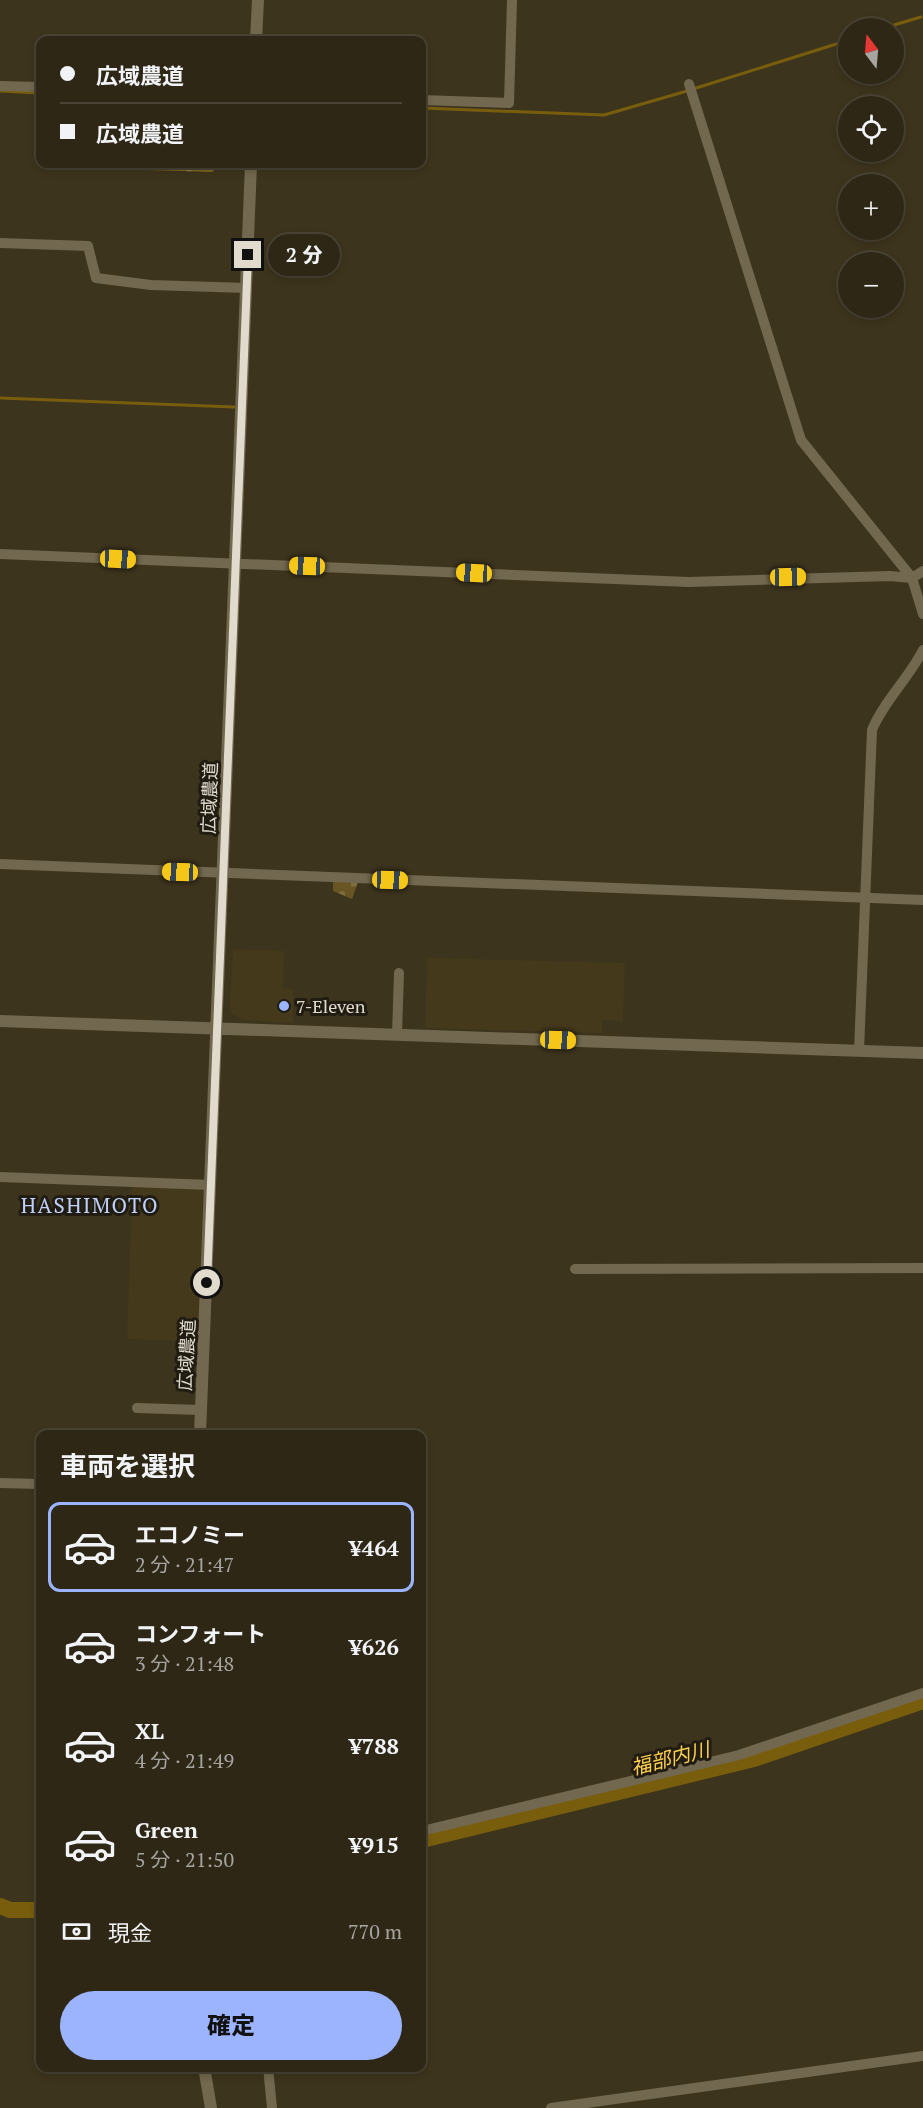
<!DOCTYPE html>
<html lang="ja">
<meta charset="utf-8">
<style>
body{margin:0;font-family:"PT Serif","Noto Sans JP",serif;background:#3a3323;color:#f1f3f6;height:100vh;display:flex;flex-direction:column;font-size:22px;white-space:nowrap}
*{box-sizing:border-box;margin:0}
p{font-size:20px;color:#a7a5a1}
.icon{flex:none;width:33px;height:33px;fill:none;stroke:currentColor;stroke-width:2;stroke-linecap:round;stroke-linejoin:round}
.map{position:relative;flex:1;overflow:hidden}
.sheet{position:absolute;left:36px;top:1430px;width:390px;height:642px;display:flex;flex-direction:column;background:#2e2716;border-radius:12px;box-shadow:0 3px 9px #0003,0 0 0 2px #494435}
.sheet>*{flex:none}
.banner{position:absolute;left:36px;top:36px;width:390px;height:132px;border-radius:12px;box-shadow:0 3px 9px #0003,0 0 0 2px #494435;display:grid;align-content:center;height:132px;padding:0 24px;background:#2e2716}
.needle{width:39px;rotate:344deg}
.buttons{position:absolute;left:838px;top:18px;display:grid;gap:12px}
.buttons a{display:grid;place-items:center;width:66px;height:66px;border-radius:50%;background:#2e2716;box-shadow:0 3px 9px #0003,0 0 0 2px #494435;font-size:30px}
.end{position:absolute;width:27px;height:27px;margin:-14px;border:8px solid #e1dbcd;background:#111;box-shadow:0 0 0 3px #111}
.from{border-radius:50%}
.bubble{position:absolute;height:42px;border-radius:21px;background:#2e2716;box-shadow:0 3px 9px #0003,0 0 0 2px #494435;font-size:20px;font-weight:800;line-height:42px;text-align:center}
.car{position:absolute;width:18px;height:36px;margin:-18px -9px;border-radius:8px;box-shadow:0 0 4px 2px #0007;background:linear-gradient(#f5c518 24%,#345 0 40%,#f5c518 0 76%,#345 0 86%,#f5c518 0)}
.banner b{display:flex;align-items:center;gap:21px;height:57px;font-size:22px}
.banner b+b{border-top:2px solid #494435}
.banner i{width:15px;height:15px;background:#f1f3f6}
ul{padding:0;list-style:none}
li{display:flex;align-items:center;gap:18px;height:90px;margin:0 12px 9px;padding:0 12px;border:3px solid transparent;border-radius:12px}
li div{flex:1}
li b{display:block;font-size:22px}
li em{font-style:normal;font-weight:800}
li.selected{border-color:#9bb4fd}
li>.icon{width:54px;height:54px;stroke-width:1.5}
h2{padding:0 24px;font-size:27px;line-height:72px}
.pay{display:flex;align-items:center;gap:15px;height:66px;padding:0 24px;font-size:22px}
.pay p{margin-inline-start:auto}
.action{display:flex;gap:12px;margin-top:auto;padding:12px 24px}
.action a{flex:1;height:69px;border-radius:36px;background:#9bb4fd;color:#111;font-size:24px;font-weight:800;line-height:69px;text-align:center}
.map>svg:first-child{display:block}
.built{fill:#45391b}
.forest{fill:url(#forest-firs)}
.cemetery{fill:url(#cemetery-stones)}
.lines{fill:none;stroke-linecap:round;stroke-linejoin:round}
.stream{stroke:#785e0c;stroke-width:3}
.river{stroke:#785e0c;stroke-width:16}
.minor{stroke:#72684f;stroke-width:10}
.tertiary{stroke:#72684f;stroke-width:12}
.route{stroke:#e1dbcd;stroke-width:8}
.poi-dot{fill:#9bb4fd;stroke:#201c12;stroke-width:2}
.labels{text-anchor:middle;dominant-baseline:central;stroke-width:6;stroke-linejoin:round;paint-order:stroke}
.street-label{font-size:18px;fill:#e1dbcd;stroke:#201c12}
.poi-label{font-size:18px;fill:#e1dbcd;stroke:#201c12;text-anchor:start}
.water-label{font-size:20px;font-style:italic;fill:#fdcf4e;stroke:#201c12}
.quarter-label{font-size:21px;letter-spacing:1.5px;fill:#c0d0f9;stroke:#201c12}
</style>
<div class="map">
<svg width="923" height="2108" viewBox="0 0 923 2108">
<defs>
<pattern id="forest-firs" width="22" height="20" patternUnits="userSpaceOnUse" patternTransform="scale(1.5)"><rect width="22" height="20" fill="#82681c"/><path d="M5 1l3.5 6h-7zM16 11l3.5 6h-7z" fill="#998446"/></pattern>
<pattern id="cemetery-stones" width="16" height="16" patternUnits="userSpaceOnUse" patternTransform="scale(1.5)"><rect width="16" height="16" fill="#685523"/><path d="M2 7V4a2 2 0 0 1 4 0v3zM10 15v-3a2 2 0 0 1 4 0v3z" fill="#7d6d42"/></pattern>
</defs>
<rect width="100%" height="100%" fill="#3d341d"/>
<path class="built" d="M233 949 284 951 283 988 293 989V1023L242 1020 232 1013 230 1007Z
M427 958 625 963 623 1021 602 1020V1033L425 1028Z
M132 1185 203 1187 198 1341 127 1339Z"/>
<path class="forest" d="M146 164H221L212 172 149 170Z"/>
<path class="cemetery" d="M333 881 358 882 352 899 333 891Z"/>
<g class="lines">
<path class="stream" d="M884 28 921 17
M693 89 849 40
M0 91 40 93
M422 108 604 115 687 91
M0 398 234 407"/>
<path class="river" d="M422 1840 754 1759 923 1701
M0 1906 10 1910H40"/>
<path class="minor" d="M689 84 801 440 912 578 923 614
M0 86 40 87
M422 100 509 103 512 0
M0 243 88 246 96 278 151 285 247 288
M0 554 689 582 890 576 912 578 923 571
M0 864 923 900
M397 1034 399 973
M859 1051 872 730C884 701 909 678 923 650
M0 1177 211 1185
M575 1269 923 1268
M137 1408 201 1410
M0 1483 40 1484
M422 1831 739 1755 923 1693
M268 2067 272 2108
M551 2108 923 2056"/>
<path class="tertiary" d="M256 40 258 0
M0 1021 923 1053
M200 1434 251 164
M204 2067 211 2108"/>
</g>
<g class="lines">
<path class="route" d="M207 1283 248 255"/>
</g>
<circle class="poi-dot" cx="284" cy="1006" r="6"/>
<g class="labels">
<g class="street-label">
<text transform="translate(209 798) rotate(-88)">広域農道</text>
<text transform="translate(186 1355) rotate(-87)">広域農道</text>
</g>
<g class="poi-label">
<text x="296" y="1006">7-Eleven</text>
</g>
<g class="water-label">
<text transform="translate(670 1758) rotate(-14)">福部内川</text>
</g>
<g class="quarter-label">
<text x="90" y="1205">HASHIMOTO</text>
</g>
</g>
</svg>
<div class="buttons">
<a><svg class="needle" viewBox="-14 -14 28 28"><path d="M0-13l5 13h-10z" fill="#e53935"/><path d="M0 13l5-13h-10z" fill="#a7a5a1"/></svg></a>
<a><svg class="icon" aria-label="locate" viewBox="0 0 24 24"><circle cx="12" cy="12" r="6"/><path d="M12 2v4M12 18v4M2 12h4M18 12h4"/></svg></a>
<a>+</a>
<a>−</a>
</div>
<i class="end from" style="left:207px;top:1283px"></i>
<i class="end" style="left:248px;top:255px"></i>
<div class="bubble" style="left:268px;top:234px;width:72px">2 分</div>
<i class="car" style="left:118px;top:559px;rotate:93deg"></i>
<i class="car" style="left:307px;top:566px;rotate:272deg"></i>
<i class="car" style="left:474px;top:573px;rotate:273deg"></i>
<i class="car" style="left:788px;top:577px;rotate:89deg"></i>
<i class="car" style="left:180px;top:872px;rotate:272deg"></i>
<i class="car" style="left:390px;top:880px;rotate:92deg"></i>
<i class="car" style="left:558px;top:1040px;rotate:92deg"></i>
<div class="banner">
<b><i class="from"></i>広域農道</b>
<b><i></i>広域農道</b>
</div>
<section class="sheet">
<h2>車両を選択</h2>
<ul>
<li class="selected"><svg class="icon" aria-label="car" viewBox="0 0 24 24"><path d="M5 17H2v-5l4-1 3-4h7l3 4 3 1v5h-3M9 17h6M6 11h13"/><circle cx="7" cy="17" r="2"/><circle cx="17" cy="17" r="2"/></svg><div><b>エコノミー</b><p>2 分 · 21:47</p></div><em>¥464</em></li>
<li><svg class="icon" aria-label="car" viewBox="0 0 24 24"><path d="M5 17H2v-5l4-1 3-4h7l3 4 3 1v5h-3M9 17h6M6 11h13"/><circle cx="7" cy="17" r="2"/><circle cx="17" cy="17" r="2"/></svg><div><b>コンフォート</b><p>3 分 · 21:48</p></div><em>¥626</em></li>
<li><svg class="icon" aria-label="car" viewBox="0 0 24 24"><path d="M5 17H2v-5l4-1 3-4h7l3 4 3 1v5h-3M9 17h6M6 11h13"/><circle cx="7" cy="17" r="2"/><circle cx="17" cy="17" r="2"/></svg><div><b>XL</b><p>4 分 · 21:49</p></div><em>¥788</em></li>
<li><svg class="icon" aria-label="car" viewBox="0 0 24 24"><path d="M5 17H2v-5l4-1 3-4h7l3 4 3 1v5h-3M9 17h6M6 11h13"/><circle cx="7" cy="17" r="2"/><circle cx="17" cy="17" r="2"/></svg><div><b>Green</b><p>5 分 · 21:50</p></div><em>¥915</em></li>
</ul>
<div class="pay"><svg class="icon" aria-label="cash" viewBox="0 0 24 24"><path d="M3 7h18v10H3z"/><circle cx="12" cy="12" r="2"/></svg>現金<p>770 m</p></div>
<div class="action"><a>確定</a></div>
</section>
</div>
